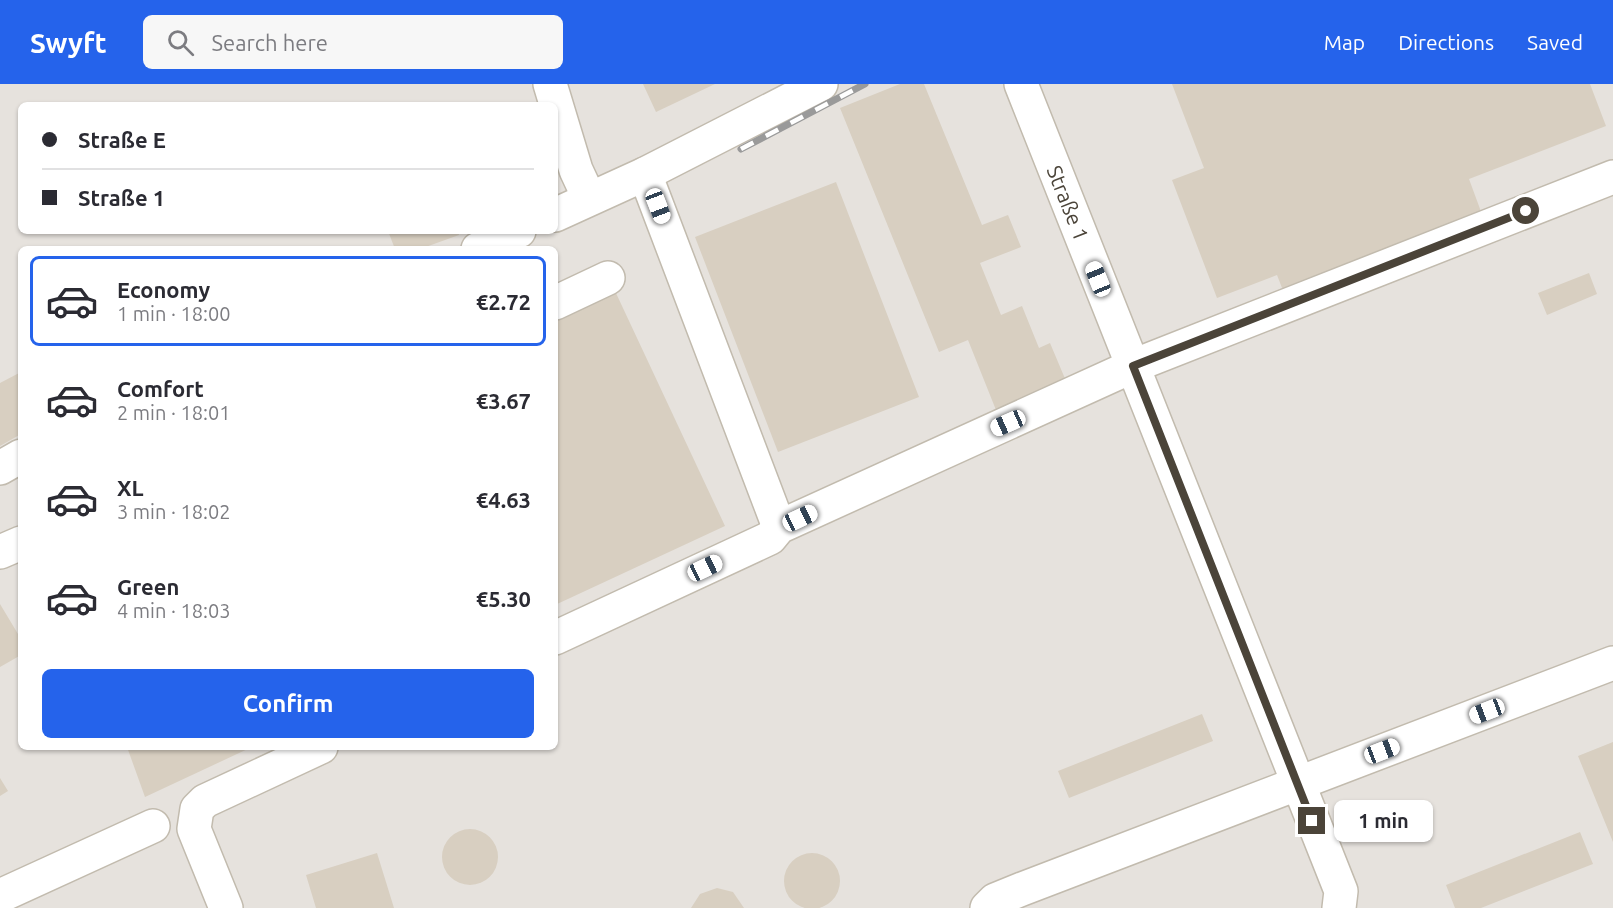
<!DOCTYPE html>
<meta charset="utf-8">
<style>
body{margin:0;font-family:Ubuntu,sans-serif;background:#f7f7f7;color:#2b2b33;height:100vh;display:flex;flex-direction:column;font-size:22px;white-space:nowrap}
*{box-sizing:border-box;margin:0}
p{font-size:20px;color:#7c7c81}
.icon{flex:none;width:33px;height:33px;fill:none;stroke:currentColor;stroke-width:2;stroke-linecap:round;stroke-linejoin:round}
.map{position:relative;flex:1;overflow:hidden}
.details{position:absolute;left:18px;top:162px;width:540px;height:504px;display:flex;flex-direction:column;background:#fff;border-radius:9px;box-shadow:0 2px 4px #0004}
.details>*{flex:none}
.hud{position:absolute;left:18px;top:18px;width:540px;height:132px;border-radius:9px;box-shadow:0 2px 4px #0004;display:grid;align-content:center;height:132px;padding:0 24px;background:#fff}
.end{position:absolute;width:27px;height:27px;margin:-14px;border:8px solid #4b4439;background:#fff;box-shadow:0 0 0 3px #fff}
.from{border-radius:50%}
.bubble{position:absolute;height:42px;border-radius:9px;background:#fff;box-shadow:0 2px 4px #0004;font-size:20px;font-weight:600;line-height:42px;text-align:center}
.car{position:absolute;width:18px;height:36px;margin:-18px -9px;border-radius:8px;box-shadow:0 0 4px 2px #0007;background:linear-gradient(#fff 24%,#345 0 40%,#fff 0 76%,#345 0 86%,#fff 0)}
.hud b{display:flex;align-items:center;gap:21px;height:57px;font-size:22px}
.hud b+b{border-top:2px solid #e1e1e2}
.hud i{width:15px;height:15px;background:#2b2b33}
ul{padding:10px 0 0;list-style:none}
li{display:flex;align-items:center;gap:18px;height:90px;margin:0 12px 9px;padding:0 12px;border:3px solid transparent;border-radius:9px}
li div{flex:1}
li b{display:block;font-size:22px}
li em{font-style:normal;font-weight:600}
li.selected{border-color:#2563eb}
li>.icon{width:54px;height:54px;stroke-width:1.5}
.primary-button{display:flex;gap:12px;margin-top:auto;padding:12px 24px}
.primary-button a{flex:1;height:69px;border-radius:9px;background:#2563eb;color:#fff;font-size:24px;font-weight:600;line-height:69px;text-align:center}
header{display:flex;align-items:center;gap:36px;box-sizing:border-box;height:84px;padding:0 30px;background:#2563eb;color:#fff}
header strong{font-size:28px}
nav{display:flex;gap:33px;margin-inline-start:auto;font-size:21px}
.search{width:420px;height:54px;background:#f7f7f7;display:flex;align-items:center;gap:15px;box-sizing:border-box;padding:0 21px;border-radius:9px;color:#7c7c81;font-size:22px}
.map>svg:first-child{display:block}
.industrial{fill:#e6e2dd;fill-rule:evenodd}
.building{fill:#d8cfc1}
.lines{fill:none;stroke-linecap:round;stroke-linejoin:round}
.minor-casing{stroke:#c2bbae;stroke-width:36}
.minor{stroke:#fff;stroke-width:33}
.rail-casing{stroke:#9a9a9a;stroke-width:7}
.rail{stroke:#fff;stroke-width:4.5;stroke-dasharray:14;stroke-linecap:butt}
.route{stroke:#4b4439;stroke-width:8}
.labels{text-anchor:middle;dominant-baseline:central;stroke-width:6;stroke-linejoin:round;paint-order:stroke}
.street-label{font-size:21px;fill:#4b4439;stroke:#fff}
</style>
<header>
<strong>Swyft</strong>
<div class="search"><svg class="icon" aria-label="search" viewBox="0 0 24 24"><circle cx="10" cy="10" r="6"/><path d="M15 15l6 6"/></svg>Search here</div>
<nav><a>Map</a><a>Directions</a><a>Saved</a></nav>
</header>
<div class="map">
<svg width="1613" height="824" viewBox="0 0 1613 824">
<rect width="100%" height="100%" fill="#f6f3ec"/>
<path class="industrial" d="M0 0H1613V824H0ZM21 21H555V147H21ZM21 165H555V663H21Z"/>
<path class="building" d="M643 0H715L656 28Z
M900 0H924L982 141 1008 131 1021 163 980 179 1001 231 1022 222 1039 264 1050 259 1066 297 996 326 968 256 939 268 840 24Z
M1172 0H1590L1606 42 1469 95 1483 133 1284 209 1277 191 1217 214 1172 96 1204 84Z
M836 98 919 313 778 368 695 153Z
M388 147H458L459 151 420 165H395Z
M1589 189 1597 210 1547 231 1538 209Z
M615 207 725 442 555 521V235Z
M21 288V350L0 362V299Z
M0 520 21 555V571L0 583Z
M1202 630 1213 657 1069 714 1058 687Z
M1613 658V758L1578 672Z
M127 663H252L145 713Z
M0 694 8 707 0 712Z
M442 773a28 28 0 1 1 56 0a28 28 0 1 1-56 0Z
M1580 748 1593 780 1481 824H1455L1446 801Z
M377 769 394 824H316L306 791Z
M784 797a28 28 0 1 1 56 0a28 28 0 1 1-56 0Z
M717 804 733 808 744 824H691L700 810Z"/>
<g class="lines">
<g class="minor-casing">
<g id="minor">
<path d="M550 0 576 86 589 114"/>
<path id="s1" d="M1021 0 1341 807 1339 824"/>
<path d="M645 90 779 443"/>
<path d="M555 131 645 90 821 0"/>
<path d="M478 165 519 147"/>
<path d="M555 219 608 194"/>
<path d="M0 384 21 372"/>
<path d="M0 468 21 459"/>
<path d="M555 554 770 454 779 443 1133 282 1613 93"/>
<path d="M0 812 153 742"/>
<path d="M226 824 194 745 197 725 205 717 321 663"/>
<path d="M987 824 995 816 1022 805 1613 579"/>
</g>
</g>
<use href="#minor" class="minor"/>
<g class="rail-casing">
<path id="rail" d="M741 65 865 0"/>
</g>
<use href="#rail" class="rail"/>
</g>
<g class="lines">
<path class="route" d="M1312 737 1133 282 1526 127"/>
</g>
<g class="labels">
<g class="street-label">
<text stroke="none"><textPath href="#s1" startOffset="128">Straße 1</textPath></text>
</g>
</g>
</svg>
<i class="end from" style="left:1526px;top:127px"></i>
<i class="end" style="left:1312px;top:737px"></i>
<div class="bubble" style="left:1334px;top:716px;width:99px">1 min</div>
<i class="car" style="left:658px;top:122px;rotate:159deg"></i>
<i class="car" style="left:1098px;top:195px;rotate:338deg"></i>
<i class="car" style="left:1008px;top:339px;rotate:246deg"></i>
<i class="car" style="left:800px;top:434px;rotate:65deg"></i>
<i class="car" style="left:705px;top:484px;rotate:65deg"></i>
<i class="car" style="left:1487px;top:627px;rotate:249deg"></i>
<i class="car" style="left:1382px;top:667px;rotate:69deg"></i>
<div class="hud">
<b><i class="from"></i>Straße E</b>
<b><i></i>Straße 1</b>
</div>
<section class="details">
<ul>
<li class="selected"><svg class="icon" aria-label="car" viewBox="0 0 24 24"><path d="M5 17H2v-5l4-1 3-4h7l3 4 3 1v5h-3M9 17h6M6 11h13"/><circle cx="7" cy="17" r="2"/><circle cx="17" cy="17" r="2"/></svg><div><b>Economy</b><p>1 min · 18:00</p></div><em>€2.72</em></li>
<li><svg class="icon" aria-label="car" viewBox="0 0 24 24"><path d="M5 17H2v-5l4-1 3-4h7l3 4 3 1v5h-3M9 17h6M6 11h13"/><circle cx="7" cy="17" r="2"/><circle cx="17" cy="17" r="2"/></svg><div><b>Comfort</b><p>2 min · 18:01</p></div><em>€3.67</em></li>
<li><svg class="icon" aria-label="car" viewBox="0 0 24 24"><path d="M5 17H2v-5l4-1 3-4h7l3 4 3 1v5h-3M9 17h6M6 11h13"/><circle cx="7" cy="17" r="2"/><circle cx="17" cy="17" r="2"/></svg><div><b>XL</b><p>3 min · 18:02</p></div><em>€4.63</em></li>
<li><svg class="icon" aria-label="car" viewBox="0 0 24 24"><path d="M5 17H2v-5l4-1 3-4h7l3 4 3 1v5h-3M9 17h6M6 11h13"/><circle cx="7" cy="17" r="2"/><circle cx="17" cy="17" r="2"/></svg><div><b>Green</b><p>4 min · 18:03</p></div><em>€5.30</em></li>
</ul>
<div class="primary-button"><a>Confirm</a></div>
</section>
</div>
